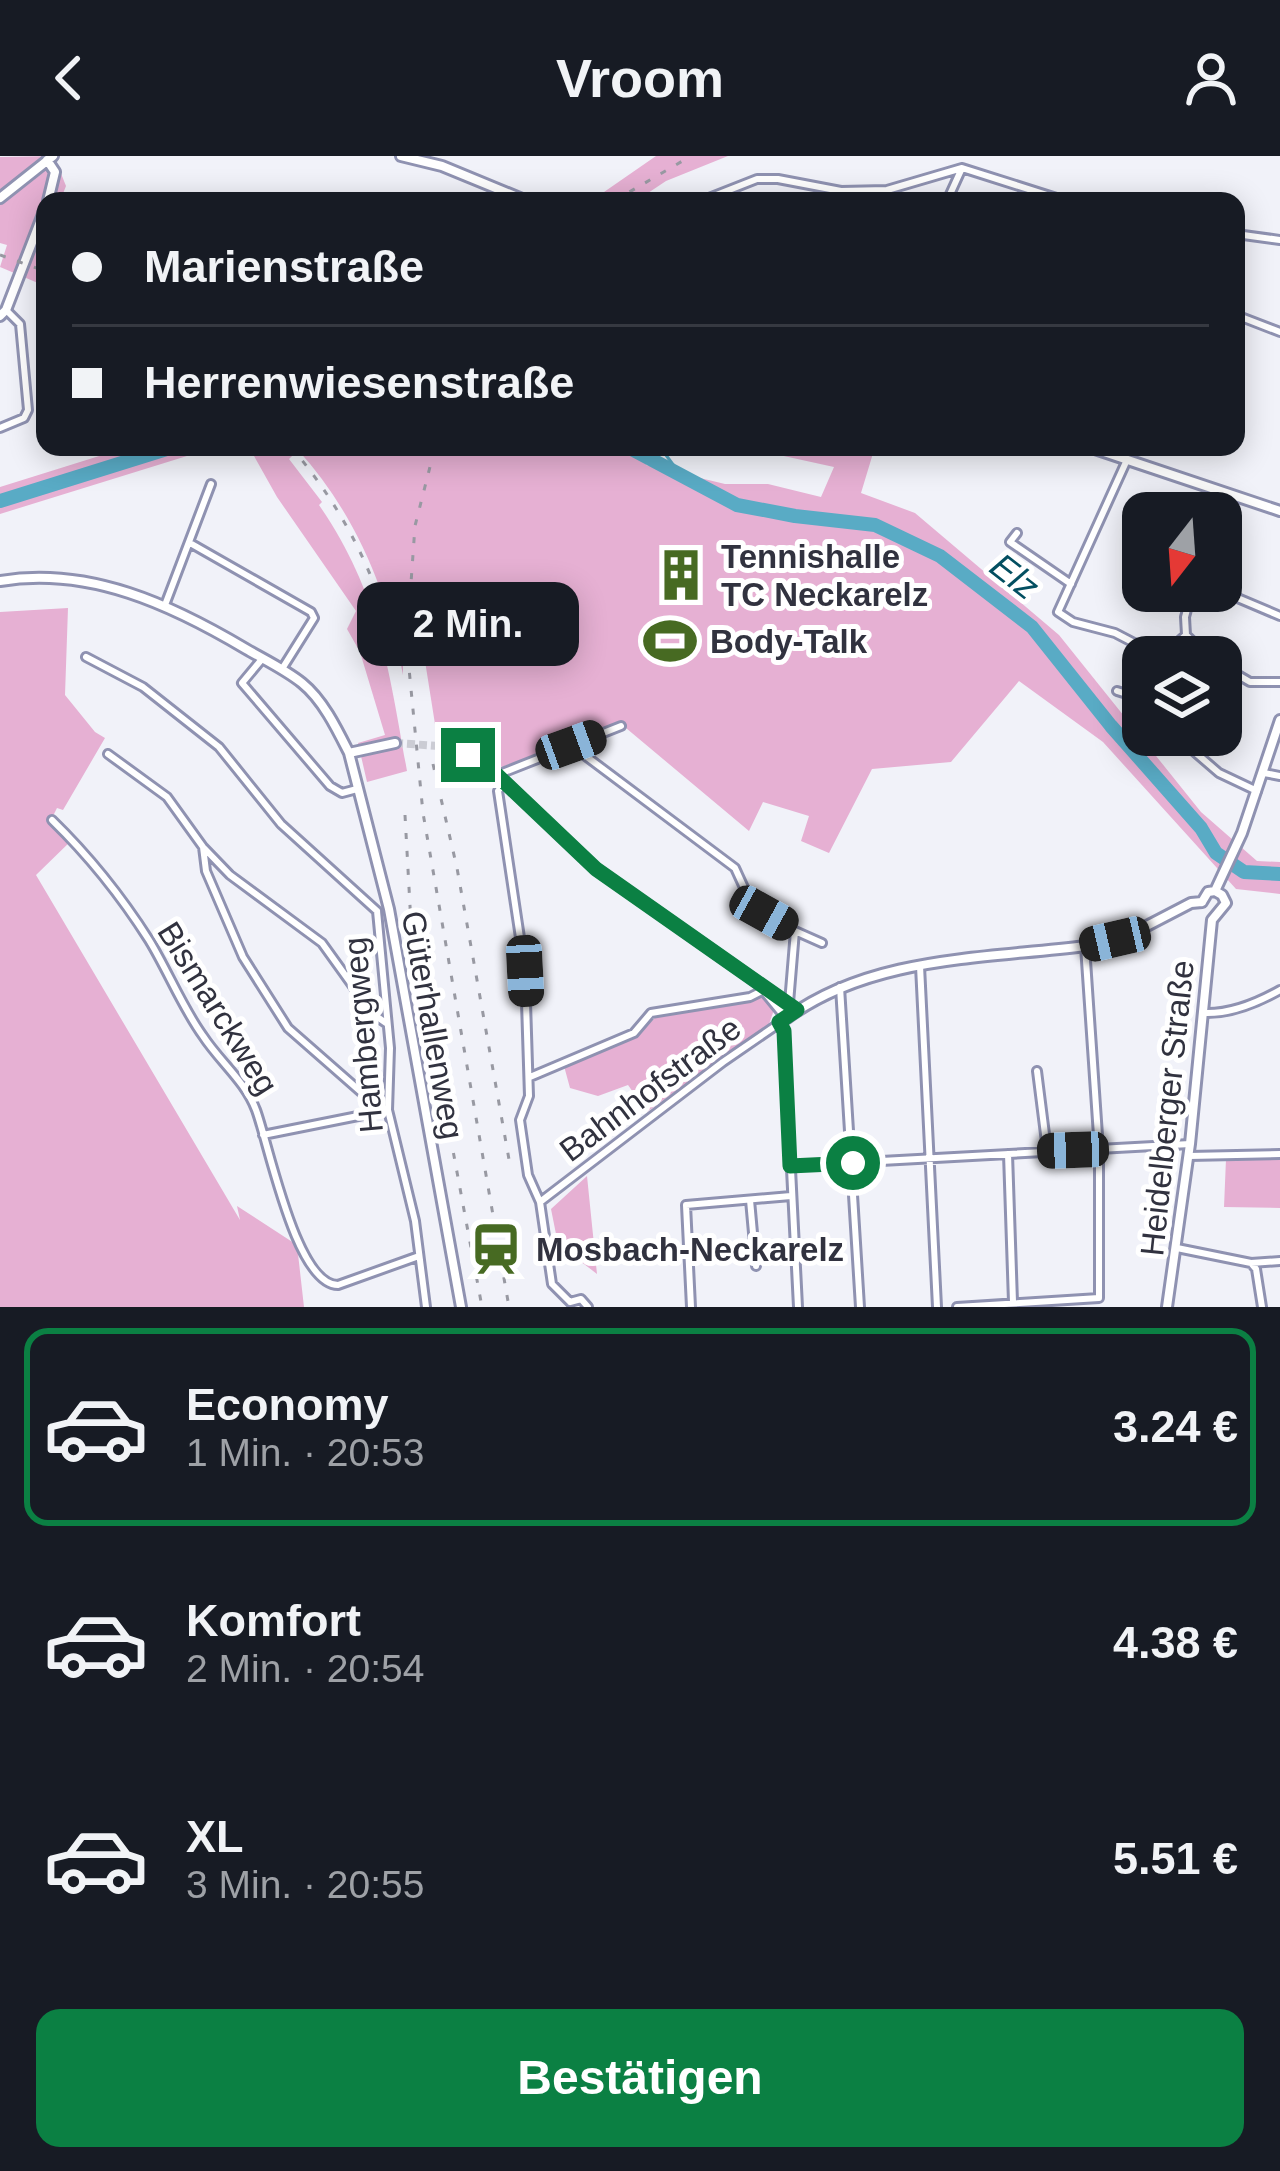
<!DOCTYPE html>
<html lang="de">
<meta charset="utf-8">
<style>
body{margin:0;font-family:Arial,sans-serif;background:#242831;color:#f1f3f6;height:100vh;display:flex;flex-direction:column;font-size:45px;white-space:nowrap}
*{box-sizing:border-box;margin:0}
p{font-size:39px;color:#9ea1a6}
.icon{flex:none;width:66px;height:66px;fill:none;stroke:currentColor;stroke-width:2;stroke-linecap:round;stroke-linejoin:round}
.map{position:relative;height:1151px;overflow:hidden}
.drawer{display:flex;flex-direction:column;background:#171b24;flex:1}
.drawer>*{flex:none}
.hud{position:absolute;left:36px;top:36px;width:1209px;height:264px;border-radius:24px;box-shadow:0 6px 30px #0003;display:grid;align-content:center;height:264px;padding:0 36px;background:#171b24}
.needle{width:78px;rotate:197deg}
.fabs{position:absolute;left:1122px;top:336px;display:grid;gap:24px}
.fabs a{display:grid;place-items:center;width:120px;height:120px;border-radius:24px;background:#171b24;box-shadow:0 6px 30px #0003;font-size:60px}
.end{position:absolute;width:54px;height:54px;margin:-27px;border:15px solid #0b8043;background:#fff;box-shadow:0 0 0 6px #fff}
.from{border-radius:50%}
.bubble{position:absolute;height:84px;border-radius:24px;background:#171b24;box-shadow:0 6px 30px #0003;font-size:39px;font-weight:700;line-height:84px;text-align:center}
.car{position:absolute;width:36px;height:72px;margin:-36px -18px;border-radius:15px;box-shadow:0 0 9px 3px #0007;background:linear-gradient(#222 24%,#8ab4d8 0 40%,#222 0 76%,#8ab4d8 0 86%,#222 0)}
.hud b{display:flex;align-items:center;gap:42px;height:114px;font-size:45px}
.hud b+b{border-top:3px solid #363941}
.hud i{width:30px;height:30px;background:#f1f3f6}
ul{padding:21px 0 0;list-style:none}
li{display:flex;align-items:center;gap:36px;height:198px;margin:0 24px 18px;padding:0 12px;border:6px solid transparent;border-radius:24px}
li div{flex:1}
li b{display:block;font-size:45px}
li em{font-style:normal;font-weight:700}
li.active{border-color:#0b8043}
li>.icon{width:108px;height:108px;stroke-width:1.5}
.primary-button{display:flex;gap:24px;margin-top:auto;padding:24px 36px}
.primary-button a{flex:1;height:138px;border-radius:24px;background:#0b8043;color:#fff;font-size:48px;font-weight:700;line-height:138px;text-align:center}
header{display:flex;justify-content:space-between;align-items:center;height:156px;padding:0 36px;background:#171b24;font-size:54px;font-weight:700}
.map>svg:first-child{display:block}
.green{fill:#e6b0d3}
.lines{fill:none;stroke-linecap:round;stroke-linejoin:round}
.stream{stroke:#59abc5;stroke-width:3}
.river{stroke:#59abc5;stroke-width:14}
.tertiary-tunnel{stroke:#cbccd4;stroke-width:8;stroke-dasharray:8 4;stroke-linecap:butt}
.minor-casing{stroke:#8f92b1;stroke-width:12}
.tertiary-casing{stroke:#8f92b1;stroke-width:14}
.minor{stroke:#fff;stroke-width:6}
.tertiary{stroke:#fff;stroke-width:8}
.rail{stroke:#9899a2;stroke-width:3;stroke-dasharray:6 12;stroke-linecap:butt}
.route{stroke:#0b8043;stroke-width:15}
.labels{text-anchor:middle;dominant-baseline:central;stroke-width:10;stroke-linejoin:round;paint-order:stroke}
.poi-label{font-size:33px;font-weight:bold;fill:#31323f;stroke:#fff;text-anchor:start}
.street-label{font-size:33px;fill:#31323f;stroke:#fff}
.water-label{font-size:36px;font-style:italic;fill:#034f61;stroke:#fff}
</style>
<header><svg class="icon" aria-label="back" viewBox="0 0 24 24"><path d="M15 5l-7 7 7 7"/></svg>Vroom<svg class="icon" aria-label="person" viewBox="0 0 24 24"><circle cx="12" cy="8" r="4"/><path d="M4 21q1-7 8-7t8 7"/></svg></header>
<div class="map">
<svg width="1280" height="1151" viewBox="0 0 1280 1151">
<rect width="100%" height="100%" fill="#f1f2f9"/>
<path class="green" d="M54 0 66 30 60 45H45V83L41 93 45 105 41 116 45 119V130L0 111 7 89 0 87V1Z
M656 0H728L666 25 636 45H591Z
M128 291H216L0 358V331Z
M249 291H650L646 309 725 328H768L821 341 834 311 770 297 777 291 874 294 861 337 915 357 1059 479 1201 656 1257 705 1280 706V738L1236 733 1103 586 1019 525 951 606 872 613 829 697 801 685 809 660 763 646 749 675 620 567 502 611 469 592 461 600 441 606 425 505 403 507V519C388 435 355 357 298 294L289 303 322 346 319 349C379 436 389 513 407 615L367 626 358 587 385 579 360 496 347 473 356 455 277 341Z
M68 452 65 539 95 576 105 582 63 654 57 652 53 660 75 681 36 719 240 1064 237 1050 297 1089 304 1151H0V456Z
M761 841 774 854 769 868 647 956 628 929 598 940 570 932 564 910 638 878 659 858Z
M1280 1001V1052L1224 1051 1226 1003Z
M587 1020 597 1118 558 1088 551 1053Z"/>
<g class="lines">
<path class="stream" d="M660 291 680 318"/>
<path class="river" d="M628 291 737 349 795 360 875 369 940 400 1032 471 1111 570 1201 672 1216 697 1244 716 1280 718
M0 345 173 291"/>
<path class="tertiary-tunnel" d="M395 587 454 591"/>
<g class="minor-casing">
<path id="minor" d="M701 45 757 23H778L841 35 887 34 962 12 1066 45
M947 45 962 12
M1236 78 1280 84
M1236 159 1280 176
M0 272 24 262 28 254 20 168 6 154
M1126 306 1058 456 1073 466 1115 477 1161 501 1186 479
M1209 357 1214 334
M1017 377 1010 386 1071 428
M190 387 311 456 314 462 282 513
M1192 435 1185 461 1186 479 1209 501
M1221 435 1280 460
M165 449 211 328
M86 501 143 531 219 591 281 668 377 755
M262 503 242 527 330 630 342 637 357 633
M1221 509 1250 526H1280
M1117 535 1130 539 1143 550
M1175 579 1219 617 1257 635
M571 589 735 712 751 747 795 775 789 847
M108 598 167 641 203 691 230 719 322 787 373 858 386 867
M1264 617 1280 620
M497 619 621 570
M504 627 498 635 525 815 529 940 520 964 528 1019 540 1046 552 1128 570 1146
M52 664C89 700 121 740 149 784 168 815 182 851 203 880 220 906 245 925 256 954 269 989 296 1129 338 1129L419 1100
M203 691 206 715 243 801 288 872 377 950 388 954
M377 755 390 892 388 954 415 1065 426 1151
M795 775 822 787
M920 810 937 1151
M840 831 860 1151
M1204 857C1231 858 1257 847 1280 834
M779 866 784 875 798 1151
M1037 915 1047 994
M530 921 634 877 651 857 750 841 764 834
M263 979 383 955
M1008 998 1013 1146
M1189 1000 1280 998
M790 1010 1190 988
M750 1044 756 1110
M540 1046 723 906 787 862
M1177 1092 1251 1107 1256 1113 1262 1151
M1251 1107 1280 1105
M570 1146 581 1143 588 1151
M691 1151 686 1049 791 1040
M957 1151 1099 1142V994L1085 790"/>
</g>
<g class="tertiary-casing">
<path id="tertiary" d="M401 0 442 10 527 45
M47 4 55 16 48 45
M0 42 53 0
M0 160 6 154 45 53
M1089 291 1280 355
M0 425C89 410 172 449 246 493 265 504 286 514 302 527 323 544 337 573 349 597L389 753 461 1151
M454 591 497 619 596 713 797 854
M349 597 395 587
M1202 746 1208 736 1215 735 1242 677 1280 564
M764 834 787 862C872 800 984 803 1085 790L1139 774 1191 747 1202 746
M1167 1151 1190 988 1212 764 1226 747 1222 739 1215 735"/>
</g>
<use href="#minor" class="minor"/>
<use href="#tertiary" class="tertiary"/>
<path class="rail" d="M614 45 691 0
M0 99 45 115
M291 291C344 353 378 421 396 500
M405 427 408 502 423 657 509 1151
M410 441 415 370 435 291
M433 608 457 712 510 1009
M405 659 411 768 482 1151"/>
</g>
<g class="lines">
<path class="route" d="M468 599 497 619 596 713 797 854 779 866 784 875 790 1010 853 1007"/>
</g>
<defs>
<g id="building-bare" transform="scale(4.14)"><path d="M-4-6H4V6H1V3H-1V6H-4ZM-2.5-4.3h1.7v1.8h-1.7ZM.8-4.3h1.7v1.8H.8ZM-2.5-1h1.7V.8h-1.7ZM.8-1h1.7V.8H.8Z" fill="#476a22" stroke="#fff" stroke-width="2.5" paint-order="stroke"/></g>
<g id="stadium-bare" transform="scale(4.14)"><path d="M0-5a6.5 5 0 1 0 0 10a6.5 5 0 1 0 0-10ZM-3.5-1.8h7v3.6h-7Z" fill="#476a22" stroke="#fff" stroke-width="2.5" paint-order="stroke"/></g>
<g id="station-bare" transform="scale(4.14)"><path d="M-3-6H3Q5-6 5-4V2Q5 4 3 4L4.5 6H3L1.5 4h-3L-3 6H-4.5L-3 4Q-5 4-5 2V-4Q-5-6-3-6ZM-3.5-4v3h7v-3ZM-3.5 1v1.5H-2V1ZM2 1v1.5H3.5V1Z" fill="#476a22" stroke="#fff" stroke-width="2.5" paint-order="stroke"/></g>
</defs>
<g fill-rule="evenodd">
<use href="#building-bare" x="681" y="419"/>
<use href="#stadium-bare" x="670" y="485"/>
<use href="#station-bare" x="496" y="1093"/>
</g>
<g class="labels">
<g class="poi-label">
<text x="721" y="400">Tennishalle<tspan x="721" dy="38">TC Neckarelz</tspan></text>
<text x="710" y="485">Body-Talk</text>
<text x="536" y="1093">Mosbach-Neckarelz</text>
</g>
<g class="street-label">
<text transform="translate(218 852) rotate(58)">Bismarckweg</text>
<text transform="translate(433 869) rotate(80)">Güterhallenweg</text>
<text transform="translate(363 879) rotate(-95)">Hambergweg</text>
<text transform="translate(650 933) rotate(-37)">Bahnhofstraße</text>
<text transform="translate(1167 952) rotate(-84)">Heidelberger Straße</text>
</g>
<g class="water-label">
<text transform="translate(1015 420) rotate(38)">Elz</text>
</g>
</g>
</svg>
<div class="fabs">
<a><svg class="needle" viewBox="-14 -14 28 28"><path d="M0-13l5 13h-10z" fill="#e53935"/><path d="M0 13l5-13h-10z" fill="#9ea1a6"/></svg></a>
<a><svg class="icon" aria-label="layers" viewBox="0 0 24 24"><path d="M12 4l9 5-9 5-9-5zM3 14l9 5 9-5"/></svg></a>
</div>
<i class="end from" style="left:853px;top:1007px"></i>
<i class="end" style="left:468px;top:599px"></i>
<div class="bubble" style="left:357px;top:426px;width:222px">2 Min.</div>
<i class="car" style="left:571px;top:589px;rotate:70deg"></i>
<i class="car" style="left:764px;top:757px;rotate:119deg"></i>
<i class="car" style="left:1115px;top:783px;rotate:257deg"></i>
<i class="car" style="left:525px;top:815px;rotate:177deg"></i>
<i class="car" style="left:1073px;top:994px;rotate:268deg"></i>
<div class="hud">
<b><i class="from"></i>Marienstraße</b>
<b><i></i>Herrenwiesenstraße</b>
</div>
</div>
<section class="drawer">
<ul>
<li class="active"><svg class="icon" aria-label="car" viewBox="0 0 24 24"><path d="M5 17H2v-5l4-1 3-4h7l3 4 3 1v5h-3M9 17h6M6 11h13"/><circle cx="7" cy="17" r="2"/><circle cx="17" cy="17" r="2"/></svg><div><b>Economy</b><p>1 Min. · 20:53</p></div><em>3.24 €</em></li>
<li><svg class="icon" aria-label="car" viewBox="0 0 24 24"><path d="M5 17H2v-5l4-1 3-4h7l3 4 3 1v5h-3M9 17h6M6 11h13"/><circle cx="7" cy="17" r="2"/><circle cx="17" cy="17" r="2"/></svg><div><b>Komfort</b><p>2 Min. · 20:54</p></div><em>4.38 €</em></li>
<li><svg class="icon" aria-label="car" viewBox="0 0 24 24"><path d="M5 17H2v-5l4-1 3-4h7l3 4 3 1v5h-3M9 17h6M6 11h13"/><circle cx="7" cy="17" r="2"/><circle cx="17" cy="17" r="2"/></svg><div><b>XL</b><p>3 Min. · 20:55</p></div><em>5.51 €</em></li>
</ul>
<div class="primary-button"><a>Bestätigen</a></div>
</section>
